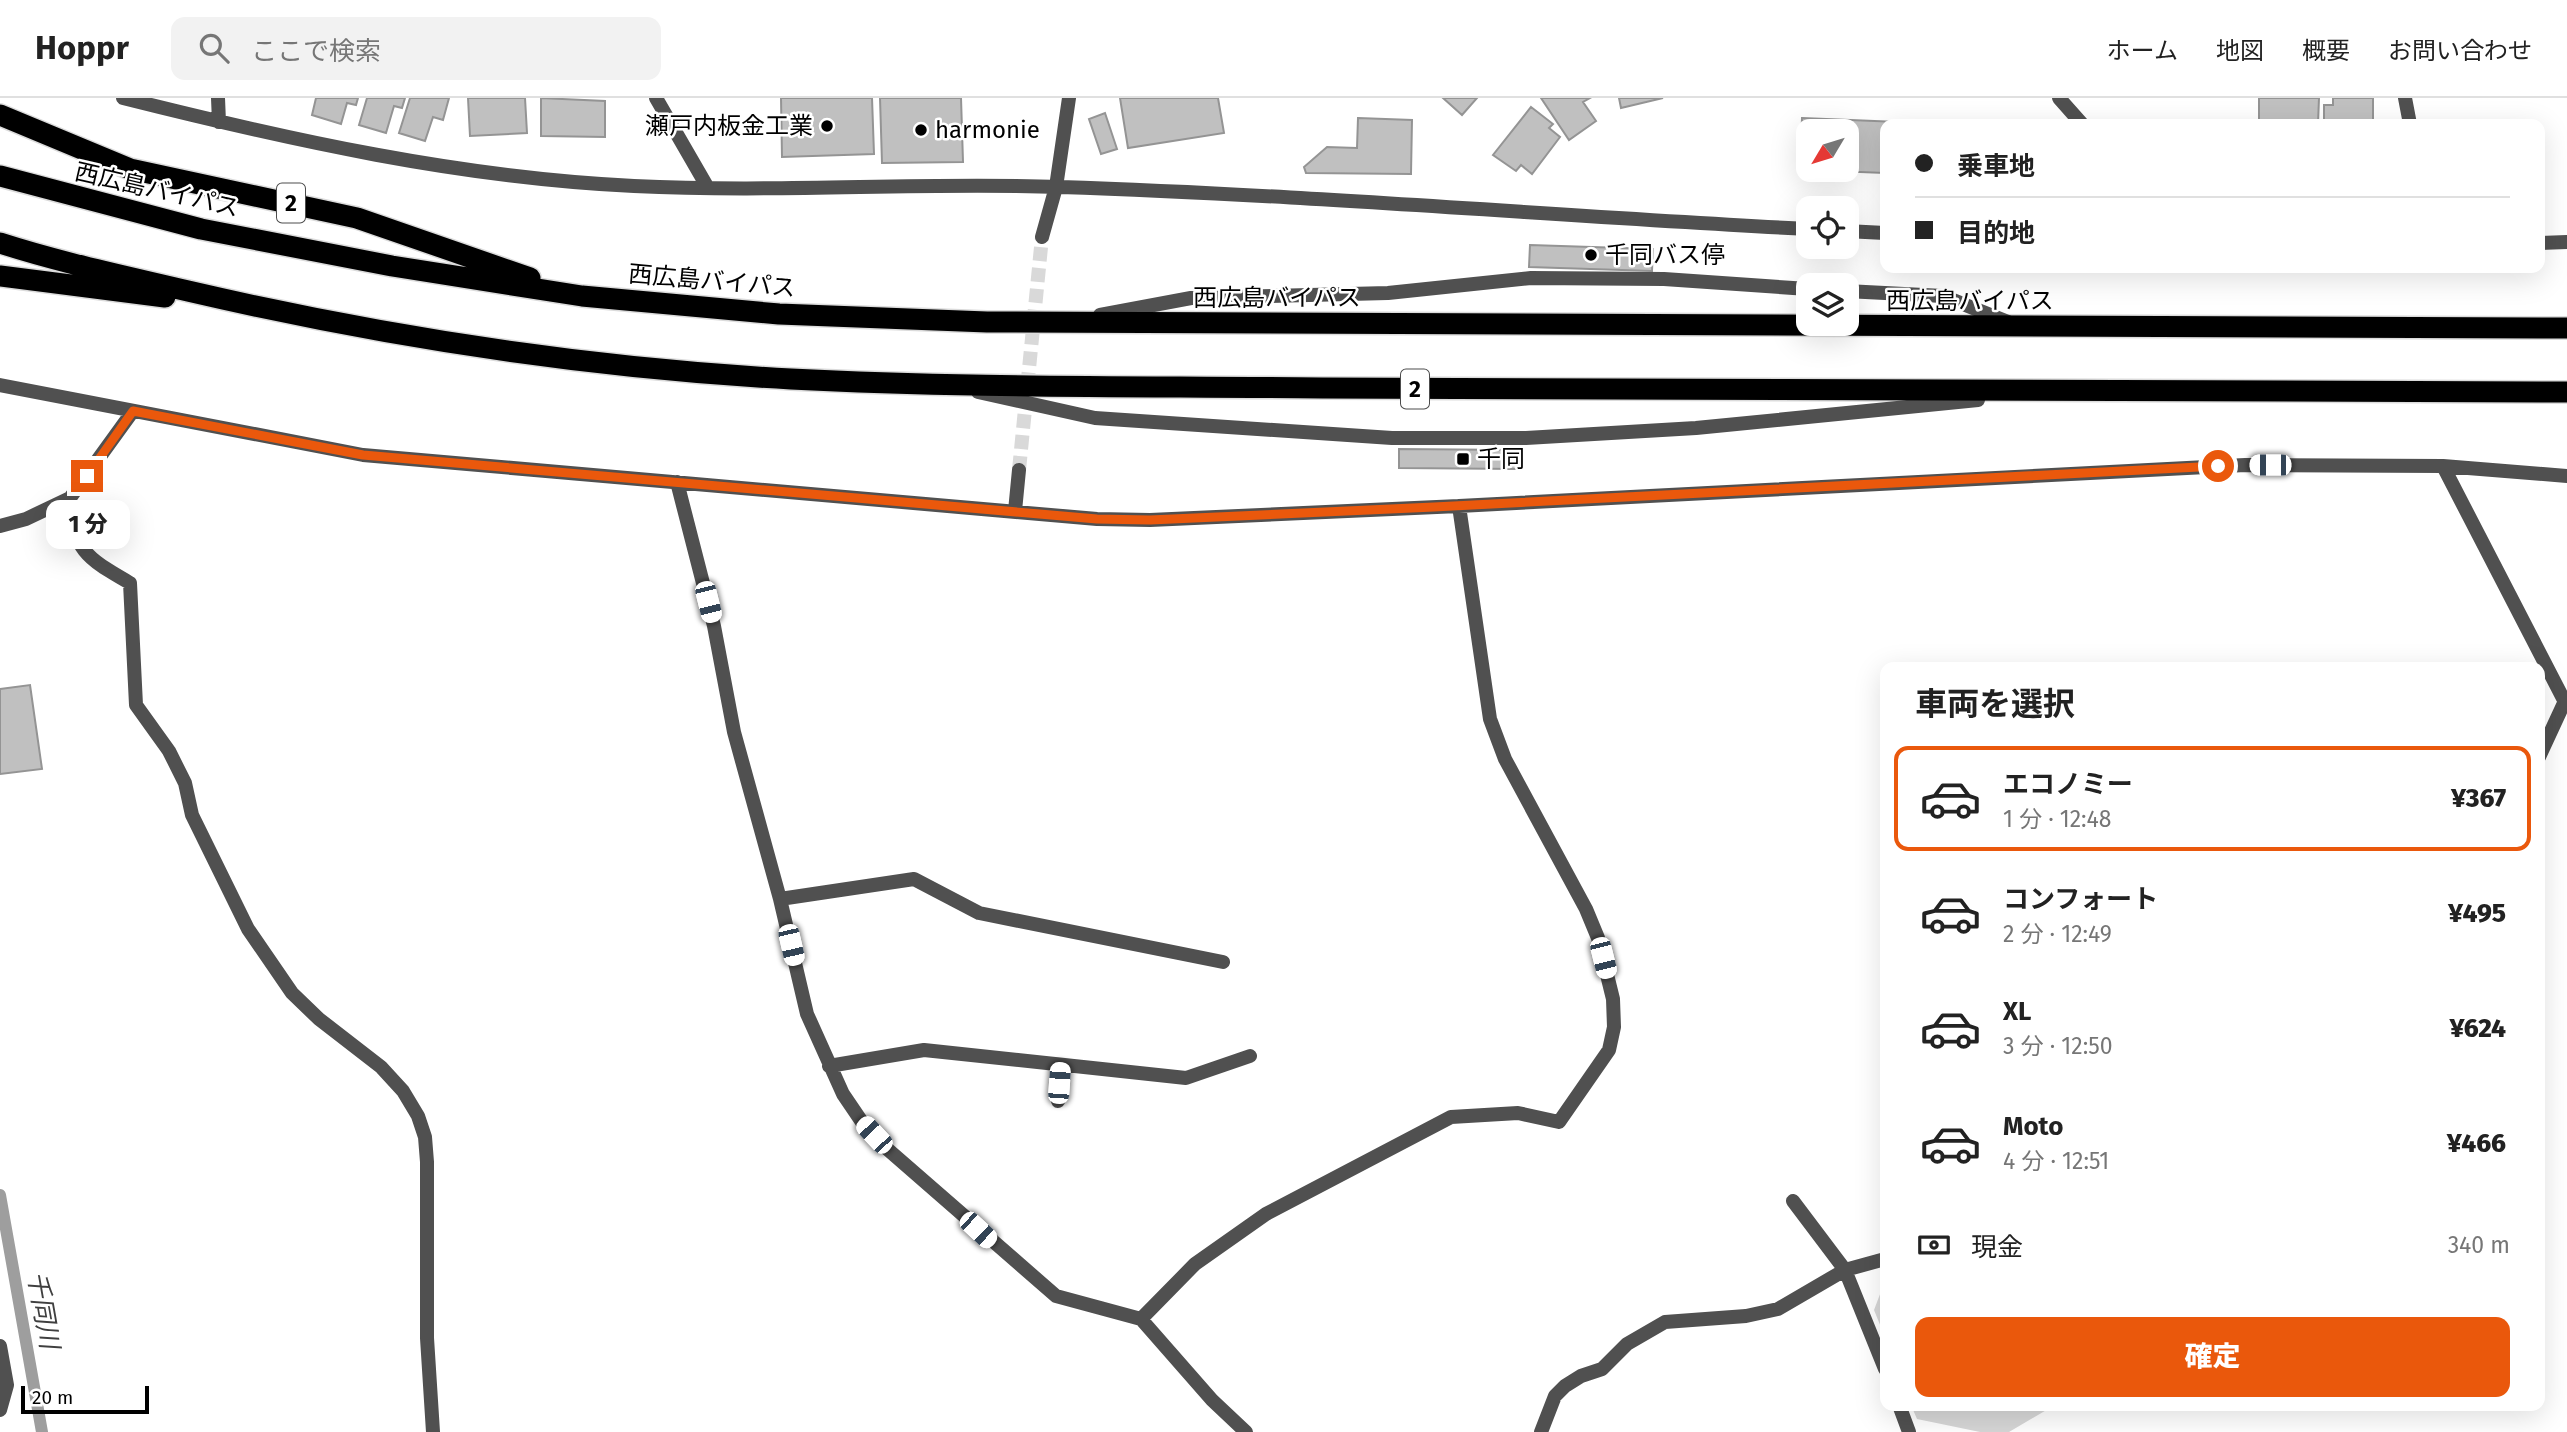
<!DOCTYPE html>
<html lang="ja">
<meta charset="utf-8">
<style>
body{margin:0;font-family:"Fira Sans","Noto Sans JP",sans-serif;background:#f2f2f2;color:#222;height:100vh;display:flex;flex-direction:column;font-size:26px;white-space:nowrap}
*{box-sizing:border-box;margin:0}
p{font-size:23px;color:#767676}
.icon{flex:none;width:38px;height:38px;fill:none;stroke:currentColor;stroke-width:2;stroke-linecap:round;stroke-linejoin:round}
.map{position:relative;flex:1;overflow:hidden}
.side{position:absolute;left:1880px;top:564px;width:665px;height:749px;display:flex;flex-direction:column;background:#fff;border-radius:14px;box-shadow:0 7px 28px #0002}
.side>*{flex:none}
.guide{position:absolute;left:1880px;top:21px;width:665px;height:154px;border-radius:14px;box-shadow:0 7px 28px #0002;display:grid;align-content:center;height:154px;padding:0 35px;background:#fff}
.needle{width:46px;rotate:232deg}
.controls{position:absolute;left:1796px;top:21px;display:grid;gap:14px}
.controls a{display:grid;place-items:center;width:63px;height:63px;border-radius:14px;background:#fff;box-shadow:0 7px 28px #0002;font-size:35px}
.scale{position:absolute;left:21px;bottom:18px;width:128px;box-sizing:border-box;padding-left:7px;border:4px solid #000;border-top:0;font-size:19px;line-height:24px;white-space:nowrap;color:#000;-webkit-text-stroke:5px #fff;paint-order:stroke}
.end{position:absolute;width:32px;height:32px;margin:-16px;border:9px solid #ea580c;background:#fff;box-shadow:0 0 0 4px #fff}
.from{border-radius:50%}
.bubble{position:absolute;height:49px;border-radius:14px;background:#fff;box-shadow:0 7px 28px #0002;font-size:23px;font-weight:800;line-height:49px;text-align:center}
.car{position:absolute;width:21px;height:42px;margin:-21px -10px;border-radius:9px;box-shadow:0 0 5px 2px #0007;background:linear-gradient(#fff 24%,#345 0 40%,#fff 0 76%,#345 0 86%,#fff 0)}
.guide b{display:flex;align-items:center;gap:24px;height:66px;font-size:26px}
.guide b+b{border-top:2px solid #e0e0e0}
.guide i{width:18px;height:18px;background:#222}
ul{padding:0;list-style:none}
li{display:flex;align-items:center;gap:21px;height:105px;margin:0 14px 10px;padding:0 21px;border:4px solid transparent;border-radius:14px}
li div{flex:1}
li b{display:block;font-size:26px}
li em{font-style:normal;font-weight:800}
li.current{border-color:#ea580c}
li>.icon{width:63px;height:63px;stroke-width:1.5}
h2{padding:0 35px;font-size:32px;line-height:84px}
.pay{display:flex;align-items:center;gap:18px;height:77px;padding:0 35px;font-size:26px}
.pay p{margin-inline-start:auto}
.action{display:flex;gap:14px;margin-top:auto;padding:14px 35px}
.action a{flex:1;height:80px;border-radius:14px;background:#ea580c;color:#fff;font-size:28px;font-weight:800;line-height:80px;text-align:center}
header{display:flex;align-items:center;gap:42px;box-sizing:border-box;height:98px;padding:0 35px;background:#fff;border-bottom:2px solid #e0e0e0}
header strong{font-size:33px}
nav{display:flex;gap:38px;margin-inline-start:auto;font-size:24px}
.search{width:490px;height:63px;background:#f2f2f2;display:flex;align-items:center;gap:18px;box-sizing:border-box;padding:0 24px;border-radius:14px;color:#767676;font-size:26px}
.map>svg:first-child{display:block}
.green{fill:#d7d7d7}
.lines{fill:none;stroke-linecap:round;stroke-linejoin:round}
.stream{stroke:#9e9e9e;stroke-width:12}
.building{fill:#c0c0c0;stroke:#949494;stroke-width:2}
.minor-tunnel{stroke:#d9d9d9;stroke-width:14;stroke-dasharray:14 7;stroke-linecap:butt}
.motorway-casing{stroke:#dbdbdb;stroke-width:24}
.service{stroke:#505050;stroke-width:14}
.minor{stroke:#505050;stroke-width:14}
.motorway{stroke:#000;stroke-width:21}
.route{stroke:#ea580c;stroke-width:9}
.poi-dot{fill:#000;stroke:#fff;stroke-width:2.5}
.labels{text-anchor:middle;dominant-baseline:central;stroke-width:5;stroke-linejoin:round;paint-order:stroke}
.shield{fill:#fff;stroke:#4c4c4c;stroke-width:2}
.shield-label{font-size:23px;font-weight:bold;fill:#000}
.poi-label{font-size:24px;fill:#000;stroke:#fff;text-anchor:start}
.street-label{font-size:24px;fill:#000;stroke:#fff}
.water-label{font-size:26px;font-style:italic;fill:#3f3f3f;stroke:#fff}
</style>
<header>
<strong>Hoppr</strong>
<div class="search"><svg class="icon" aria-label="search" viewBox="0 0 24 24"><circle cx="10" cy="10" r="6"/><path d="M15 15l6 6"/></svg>ここで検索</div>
<nav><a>ホーム</a><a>地図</a><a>概要</a><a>お問い合わせ</a></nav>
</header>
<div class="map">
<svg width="2567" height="1334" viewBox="0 0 2567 1334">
<rect width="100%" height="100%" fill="#fff"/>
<path class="green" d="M1885 1183V1239L1874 1212Z
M1911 1307H2055L2009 1334H1980L1917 1321Z"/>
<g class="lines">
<path class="stream" d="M0 1097 42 1334"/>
</g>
<path class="building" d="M316 0H358L356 7 347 5 341 26 312 17Z
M367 0H405L402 10 394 8 386 35 359 27Z
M410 0H449L443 22 433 19 425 43 399 35Z
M468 0H525L527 35 470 38Z
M541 0 605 3V39L541 38Z
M781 0H872L874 56 782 59Z
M880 0H961L963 64 882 65Z
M1120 0H1218L1224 35 1128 50Z
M1443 0H1477L1462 17Z
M1541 0H1590L1583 4 1596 23 1569 42Z
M1619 0H1663L1621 10Z
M2259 0H2319L2318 26H2259Z
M2333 0H2373V26H2324V7H2333Z
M1531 9 1553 26 1549 30 1560 39 1532 76 1521 67 1516 73 1493 57Z
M1105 15 1117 51 1101 56 1089 21Z
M1358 20 1412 22 1411 76 1306 75 1304 69 1327 49 1357 50Z
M1802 20 1947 26H1885V75L1808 72H1846V33H1808V72L1800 71Z
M1530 147 1653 151 1652 173 1529 169Z
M1399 351 1518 352V371L1399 370Z
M30 587 42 671 0 676V591Z"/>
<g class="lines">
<path class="minor-tunnel" d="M1019 372 1042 139"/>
<g class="motorway-casing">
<path id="motorway" d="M0 17 130 71 357 120 530 180
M0 78 201 131 392 168 582 198 779 216 987 224 2567 230
M0 145C62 165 125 178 188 193 386 239 588 270 791 281 967 290 1145 288 1322 290 1737 294 2152 294 2567 294
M0 178 165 199"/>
</g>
<path class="service" d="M1846 193 1943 198 2008 224
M1100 217 1191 200 1388 195 1531 180 1664 181 1808 191
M978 294 1095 320 1392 340H1526L1696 330 1978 302"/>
<path class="minor" d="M123 0C290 42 461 80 634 88 776 95 918 84 1060 89 1309 97 1558 118 1808 131
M218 0 219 24
M656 0 708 90
M2059 0 2082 26
M2405 0 2410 26
M1846 133 1885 135
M1042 139 1056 89 1069 0
M2539 145 2567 144
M0 287 363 357 1097 421 1150 422 1459 408 2245 367 2443 368 2567 378
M2443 368 2567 608
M677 384 714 528 734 634 780 801 807 916 843 996 862 1024 885 1049 1056 1198 1141 1221 1212 1302 1246 1334
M70 400C74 453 85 459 130 485L136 607 169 653 185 685 192 717 248 831 292 895 319 921 381 969 403 993 418 1018 425 1039 427 1064V1240L433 1334
M1015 413 1019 372
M0 428 26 421 70 400 133 313
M2539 659 2565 603
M780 801 914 781 979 815 1223 864
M829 968 924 952 1186 980 1250 958
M1058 1003 1060 968
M1793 1103 1845 1172 1885 1271
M1141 1221 1195 1166 1266 1116 1451 1019 1518 1015 1559 1024 1609 952 1614 929 1613 901 1598 840 1586 811 1505 661 1490 621 1459 408
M0 1248 7 1287 0 1312
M1899 1307 1909 1334
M1541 1334 1555 1298 1565 1288 1581 1278 1602 1271 1627 1246 1665 1224 1746 1218 1778 1211 1845 1172 1885 1161"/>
<use href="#motorway" class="motorway"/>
</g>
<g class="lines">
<path class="route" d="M87 378 133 313 363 357 1097 421 1150 422 1434 409 2218 368"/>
</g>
<g class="poi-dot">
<circle cx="827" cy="28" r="7"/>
<circle cx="921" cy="32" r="7"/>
<circle cx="1591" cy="157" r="7"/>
<rect x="1456" y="354" width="14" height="14" rx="3.5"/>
</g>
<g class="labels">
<g class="shield">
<rect x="277" y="85.5" width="28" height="39" rx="5"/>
<rect x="1401" y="271.5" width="28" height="39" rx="5"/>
</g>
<g class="shield-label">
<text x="291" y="105">2</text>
<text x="1415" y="291">2</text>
</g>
<g class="poi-label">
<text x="813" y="28" text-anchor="end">瀬戸内板金工業</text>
<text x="935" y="32">harmonie</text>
<text x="1605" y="157">千同バス停</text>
<text x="1477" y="361">千同</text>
</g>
<g class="street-label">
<text transform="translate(157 92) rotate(13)">西広島バイパス</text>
<text transform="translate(712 183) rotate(5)">西広島バイパス</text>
<text x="1277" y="200">西広島バイパス</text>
<text x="1970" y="203">西広島バイパス</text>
</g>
<g class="water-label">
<text transform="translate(43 1212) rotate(80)">千同川</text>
</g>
</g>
</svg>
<div class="controls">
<a><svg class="needle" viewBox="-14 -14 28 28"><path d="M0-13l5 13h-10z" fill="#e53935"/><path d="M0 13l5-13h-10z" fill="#767676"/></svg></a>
<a><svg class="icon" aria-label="locate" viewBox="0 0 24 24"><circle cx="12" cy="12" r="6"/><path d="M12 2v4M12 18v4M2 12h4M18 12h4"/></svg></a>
<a><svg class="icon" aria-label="layers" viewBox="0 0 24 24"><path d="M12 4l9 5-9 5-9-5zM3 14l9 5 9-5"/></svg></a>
</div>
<div class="scale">20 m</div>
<i class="end from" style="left:2218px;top:368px"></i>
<i class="end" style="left:87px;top:378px"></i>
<div class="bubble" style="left:46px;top:402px;width:84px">1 分</div>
<i class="car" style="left:2270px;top:367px;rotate:270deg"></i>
<i class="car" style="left:708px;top:504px;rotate:166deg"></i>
<i class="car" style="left:791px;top:847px;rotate:167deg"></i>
<i class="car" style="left:1603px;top:860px;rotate:166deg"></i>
<i class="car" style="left:1059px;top:985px;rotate:4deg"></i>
<i class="car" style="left:874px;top:1037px;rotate:317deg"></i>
<i class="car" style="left:978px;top:1132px;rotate:133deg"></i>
<div class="guide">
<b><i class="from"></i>乗車地</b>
<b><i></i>目的地</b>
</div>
<section class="side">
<h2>車両を選択</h2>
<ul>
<li class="current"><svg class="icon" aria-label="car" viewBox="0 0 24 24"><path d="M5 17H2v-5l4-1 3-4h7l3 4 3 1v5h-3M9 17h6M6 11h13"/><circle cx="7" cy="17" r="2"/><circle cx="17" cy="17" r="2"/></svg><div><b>エコノミー</b><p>1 分 · 12:48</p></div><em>¥367</em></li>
<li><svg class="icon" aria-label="car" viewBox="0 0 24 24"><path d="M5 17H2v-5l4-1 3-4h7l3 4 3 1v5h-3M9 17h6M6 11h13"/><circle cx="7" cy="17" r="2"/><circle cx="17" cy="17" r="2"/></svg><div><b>コンフォート</b><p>2 分 · 12:49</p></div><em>¥495</em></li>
<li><svg class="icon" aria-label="car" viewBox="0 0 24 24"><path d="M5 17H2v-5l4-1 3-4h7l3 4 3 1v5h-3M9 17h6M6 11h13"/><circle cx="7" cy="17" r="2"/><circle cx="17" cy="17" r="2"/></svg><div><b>XL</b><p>3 分 · 12:50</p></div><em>¥624</em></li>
<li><svg class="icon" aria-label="car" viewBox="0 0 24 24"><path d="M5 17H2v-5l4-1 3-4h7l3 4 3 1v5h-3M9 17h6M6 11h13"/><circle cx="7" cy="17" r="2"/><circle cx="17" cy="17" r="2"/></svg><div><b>Moto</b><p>4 分 · 12:51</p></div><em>¥466</em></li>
</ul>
<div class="pay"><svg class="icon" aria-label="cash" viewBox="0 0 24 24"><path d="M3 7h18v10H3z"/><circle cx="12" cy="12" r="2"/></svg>現金<p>340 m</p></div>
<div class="action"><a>確定</a></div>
</section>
</div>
